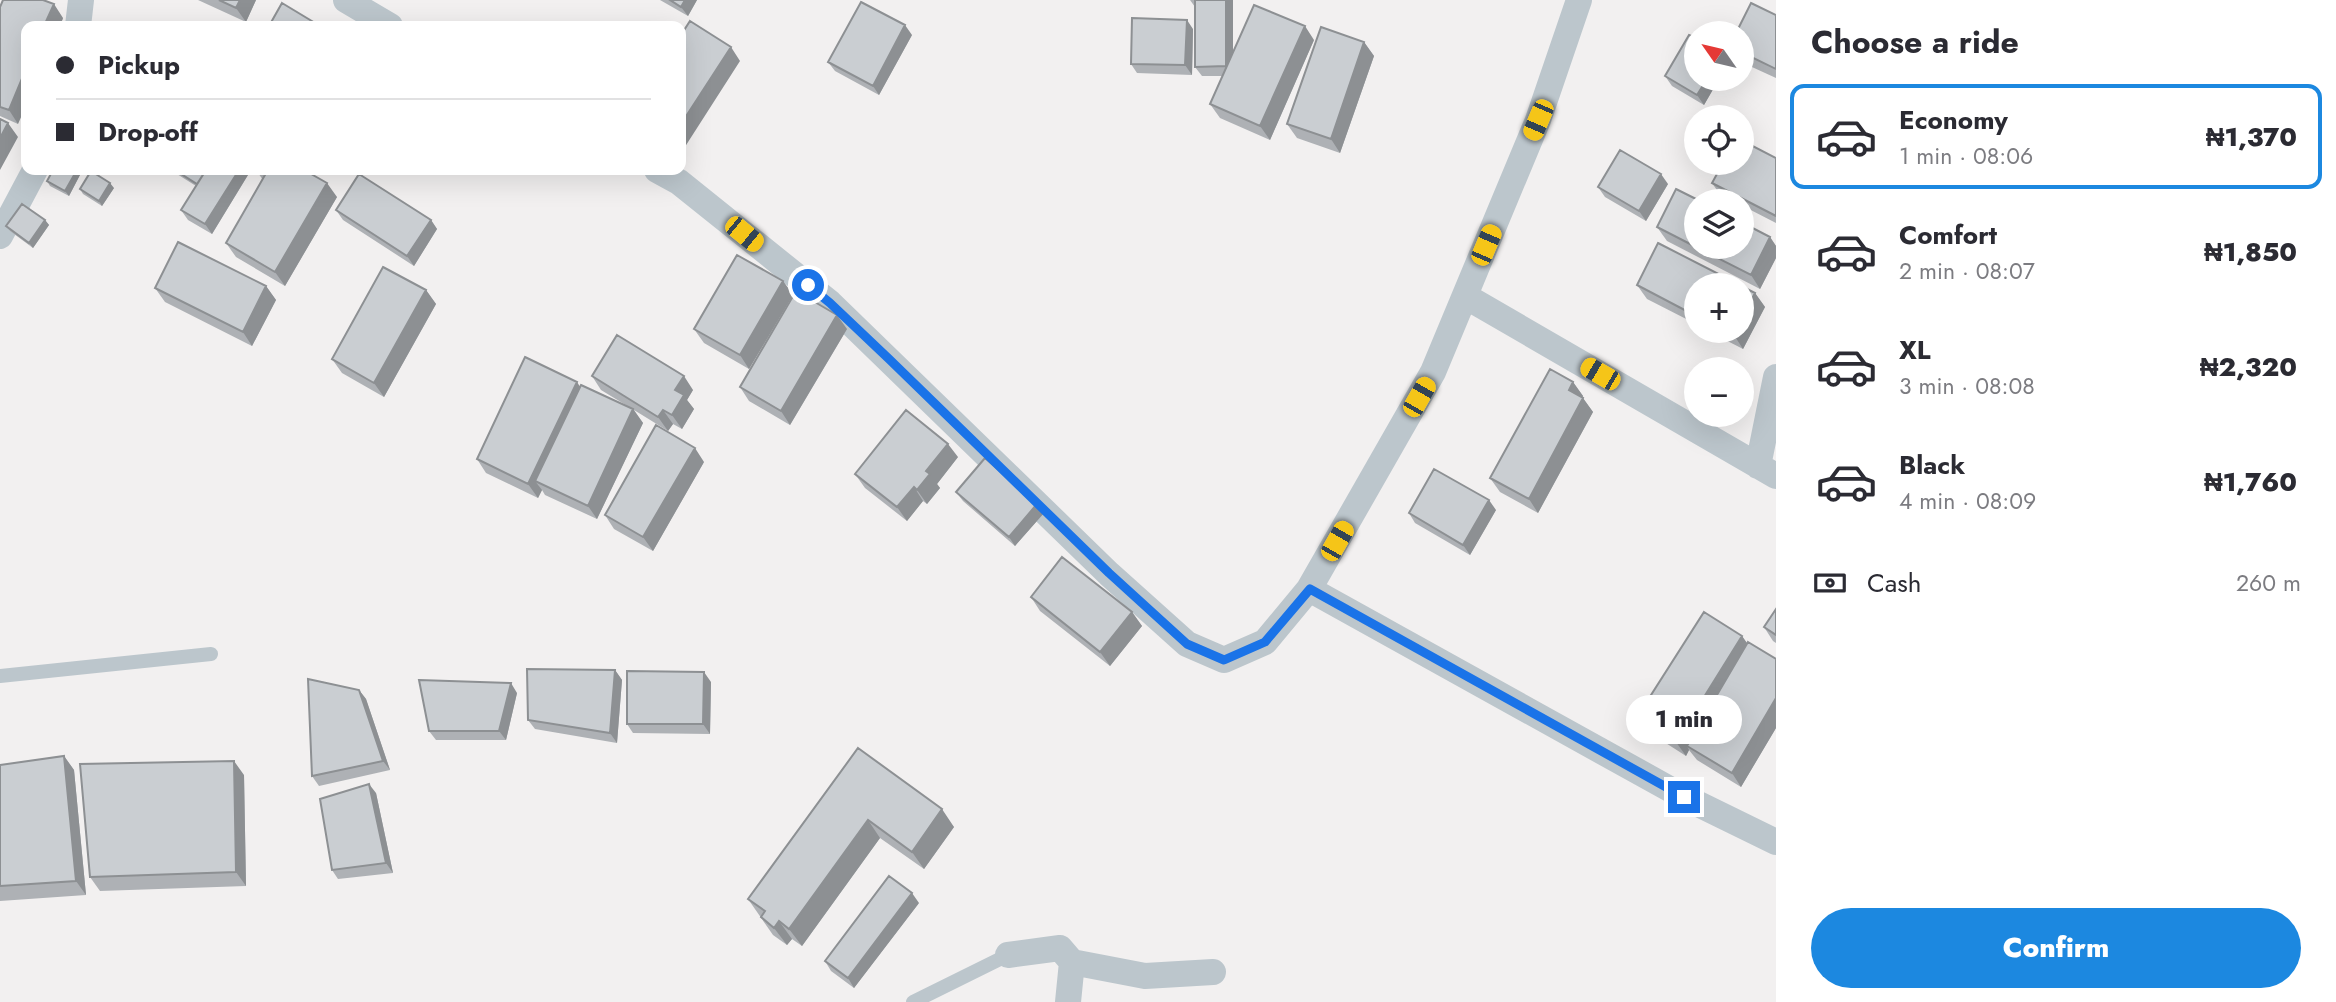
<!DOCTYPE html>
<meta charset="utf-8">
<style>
body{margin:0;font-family:Jost,sans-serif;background:#f2f2f3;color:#2b2b33;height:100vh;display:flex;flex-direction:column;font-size:26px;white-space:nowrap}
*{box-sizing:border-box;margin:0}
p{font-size:23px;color:#7c7c81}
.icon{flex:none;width:38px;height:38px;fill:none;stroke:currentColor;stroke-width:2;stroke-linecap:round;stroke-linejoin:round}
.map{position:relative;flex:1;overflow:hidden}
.details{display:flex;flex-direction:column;background:#fff;width:560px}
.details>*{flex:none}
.banner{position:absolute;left:21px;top:21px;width:665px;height:154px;border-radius:14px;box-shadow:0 7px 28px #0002;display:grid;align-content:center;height:154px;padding:0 35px;background:#fff}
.needle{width:46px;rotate:304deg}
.controls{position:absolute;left:1684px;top:21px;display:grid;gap:14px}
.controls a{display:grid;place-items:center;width:70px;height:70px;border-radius:50%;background:#fff;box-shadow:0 7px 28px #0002;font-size:35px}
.end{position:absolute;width:32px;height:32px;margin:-16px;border:9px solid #1a73e8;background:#fff;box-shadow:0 0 0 4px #fff}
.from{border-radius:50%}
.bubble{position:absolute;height:49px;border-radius:24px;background:#fff;box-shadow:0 7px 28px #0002;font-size:23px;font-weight:800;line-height:49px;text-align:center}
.car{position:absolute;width:21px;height:42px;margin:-21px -10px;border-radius:9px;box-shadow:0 0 5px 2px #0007;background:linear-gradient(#f5c518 24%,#345 0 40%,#f5c518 0 76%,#345 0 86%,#f5c518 0)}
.banner b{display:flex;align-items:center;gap:24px;height:66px;font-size:26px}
.banner b+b{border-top:2px solid #e1e1e2}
.banner i{width:18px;height:18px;background:#2b2b33}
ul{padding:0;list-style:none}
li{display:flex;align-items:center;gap:21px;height:105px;margin:0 14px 10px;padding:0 21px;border:4px solid transparent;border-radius:14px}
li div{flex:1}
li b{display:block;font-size:26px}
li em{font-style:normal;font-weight:800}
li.active{border-color:#1c88e0}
li>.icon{width:63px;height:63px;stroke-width:1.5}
h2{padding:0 35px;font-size:32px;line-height:84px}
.pay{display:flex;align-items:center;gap:18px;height:77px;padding:0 35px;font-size:26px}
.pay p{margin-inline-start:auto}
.action{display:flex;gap:14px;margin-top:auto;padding:14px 35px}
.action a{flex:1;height:80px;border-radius:42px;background:#1c88e0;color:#fff;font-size:28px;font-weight:800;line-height:80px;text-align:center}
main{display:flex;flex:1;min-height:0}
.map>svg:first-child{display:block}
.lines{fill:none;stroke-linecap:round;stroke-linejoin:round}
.lane{stroke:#bcc6cc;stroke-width:14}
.street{stroke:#bcc6cc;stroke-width:26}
.wall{fill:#aeb1b5}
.shaded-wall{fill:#8d9093}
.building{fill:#caced2;stroke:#8d9093;stroke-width:2}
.route{stroke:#1a73e8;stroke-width:9}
</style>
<main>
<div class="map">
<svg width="1776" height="1002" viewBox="0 0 1776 1002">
<rect width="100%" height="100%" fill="#f2f0f0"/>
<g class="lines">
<path class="lane" d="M0 676 211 654
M913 1002 1008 955"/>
<path class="street" d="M346 0 390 26
M78 26 81 0
M657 170 679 182 830 303 1109 574 1187 644 1224 660 1265 642 1309 589 1433 372 1538 120 1579 0
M0 236 35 170
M1465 296 1776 476
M1758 466 1776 377
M1309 589 1684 797 1776 842
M1008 955 1060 948 1072 962
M1068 1002 1072 962 1145 976 1213 972"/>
</g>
<path class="wall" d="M198 0H256L246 22Z
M660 0H697L688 16Z
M1190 0H1233V53L1314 40 1270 140 1220 118 1210 104 1223 76H1202L1195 67V7Z
M0 7 63 18 60 26H26L18 124 0 116Z
M1776 15V78L1741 62V33Z
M1193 29 1192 75 1137 73 1131 64Z
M912 35 879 95 835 71 828 62Z
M1364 42 1374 56 1340 153 1297 138 1287 124Z
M1665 76 1696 79H1719L1704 105 1672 86Z
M1776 158V223L1741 205V201H1734L1719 193 1712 183Z
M174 170H251L212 234 188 220 181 210 196 186 177 174Z
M256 170 337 197 285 286 236 257 226 243 263 180Z
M81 173 69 196 50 186 47 181Z
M1668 184 1646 221 1605 197 1598 187Z
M114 188 102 206 83 194 80 189Z
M336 210 431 220 437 229 414 266 343 220Z
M45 220 49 225 33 248 10 231 6 226Z
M1657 227 1770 237 1776 246V258L1760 289 1667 241Z
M783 281 793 295 749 369 704 343 694 329Z
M1637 285H1696V324L1647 299Z
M266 286 276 300 252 346 165 302 155 288Z
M426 290 436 304 384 397 342 373 332 359Z
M1755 293 1765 307 1743 349 1708 331H1741Z
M847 329 790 425 749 401 740 387Z
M592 376 693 390 687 400 694 409 682 429 673 424 668 431 634 410 643 423 597 519 545 495 542 490 538 498 486 473 477 459 580 386 629 407 601 390Z
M1573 382 1583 396 1582 397 1593 412 1538 513 1500 492 1490 478Z
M958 457 937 484 940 488 927 504 923 501 907 521 865 488 855 474Z
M704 462 653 551 614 529 605 515Z
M956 492 1037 504 1044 513 1015 546 963 501Z
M1496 510 1470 555 1415 523 1409 513Z
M1031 597 1132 612 1142 626 1110 666 1040 611Z
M1776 609V643L1773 641 1764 627Z
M1742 636 1747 644 1776 659V728L1741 787 1697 760 1689 750 1686 756 1647 731 1637 717Z
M615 670 622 680 617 743 535 729 528 720Z
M711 682 710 734 633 733 627 724Z
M359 690 366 699 390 770 319 786 312 776Z
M517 693 506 740H436L429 731Z
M858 748 954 827 924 869 880 838 802 946 792 939 787 945 773 935 748 899Z
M64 756 74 770 86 895 0 901V765Z
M244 775 246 886 100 891 90 877Z
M376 793 393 873 338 879 332 870Z
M919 903 854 988 831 971 825 961Z"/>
<path class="shaded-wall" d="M240 0H256L246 22 236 8Z
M685 0H697L688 16 681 7Z
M1226 0H1233V76L1226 66Z
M54 4 63 18 60 26H44Z
M1187 20 1193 29 1192 75 1185 65Z
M905 25 912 35 879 95 873 86Z
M1305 26 1314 40 1270 140 1260 126Z
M1364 42 1374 56 1340 153 1331 139Z
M731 47 740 61 681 153V124Z
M26 69V106L18 124 9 110Z
M1707 79H1719L1704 105 1697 95Z
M8 123 18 137 0 170V138Z
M77 170H78L81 173 69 196 65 191Z
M239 170H251L212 234 205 224Z
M1661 174 1668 184 1646 221 1639 211Z
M110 183 114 188 102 206 99 201Z
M327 183 337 197 285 286 275 272Z
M45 220 49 225 33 248 29 243Z
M431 220 437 229 414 266 407 256Z
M1770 237 1776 246V258L1760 289 1751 275Z
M783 281 793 295 749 369 740 355Z
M266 286 276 300 252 346 243 332Z
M426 290 436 304 384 397 374 383Z
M1755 293 1765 307 1743 349 1734 335 1736 331H1741V320Z
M837 315 847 329 790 425 781 411Z
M684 376 693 390 687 400 694 409 682 429 672 415 675 390Z
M577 382 586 396 535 481 542 490 538 498 528 484Z
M1573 382 1583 396 1579 404 1569 390Z
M1583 398 1593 412 1538 513 1529 499Z
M633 409 643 423 597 519 588 506Z
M663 410 673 424 668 431 658 417Z
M948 444 958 457 937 484 940 488 927 504 917 490 926 471Z
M695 448 704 462 653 551 643 537Z
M914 487 923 501 907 521 897 507Z
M1489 500 1496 510 1470 555 1463 545Z
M1037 504 1044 513 1015 546 1009 537Z
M1132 612 1142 626 1110 666 1100 652Z
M1742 636 1752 650 1687 746 1689 750 1686 756 1676 742Z
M615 670 622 680 617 743 610 733Z
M704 672 711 682 710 734 703 724Z
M511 683 517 693 506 740 499 731Z
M359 690 366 699 390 770 383 761Z
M1776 698V728L1741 787 1732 773Z
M64 756 74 770 86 895 76 881Z
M234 761 244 775 246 886 236 872Z
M369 784 376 793 393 873 386 863Z
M942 809 954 827 924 869 912 852Z
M868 820 880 838 802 946 789 929Z
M912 893 919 903 854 988 848 978Z
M779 921 792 939 787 945 774 928Z"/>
<path class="building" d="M3 0H43L54 4 44 26H26V69L9 110 0 107V7Z
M219 0H240L236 8Z
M670 0H685L681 7Z
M1195 0H1226V66L1195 67Z
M861 2 905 25 873 86 828 62Z
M282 3 320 26H269Z
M1751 3 1776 15V69L1741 52V33H1736Z
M1254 5 1305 26 1260 126 1210 104Z
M1132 18 1187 20 1185 65 1131 64Z
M690 21 731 47 681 124V35Z
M1321 27 1364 42 1331 139 1287 124Z
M1689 35 1696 38V79H1707L1697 95 1665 76Z
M0 119 8 123 0 138Z
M1741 140 1776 158V216L1712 183 1723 163H1741Z
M1620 150 1661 174 1639 211 1598 187Z
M53 170H77L65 191 47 181Z
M175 170H206L197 184Z
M206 170H239L205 224 181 210Z
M255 170H304L327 183 275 272 226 243 265 175Z
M91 171 110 183 99 201 80 189Z
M359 174 431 220 407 256 336 210Z
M1676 189 1700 201H1696V247L1657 227Z
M22 204 45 220 29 243 6 226Z
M1741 222 1770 237 1751 275 1696 247H1741Z
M178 242 266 286 243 332 155 288Z
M1658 243 1740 285H1696V316L1637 285Z
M737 255 783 281 740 355 694 329Z
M383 267 426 290 374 383 332 359Z
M1741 286 1755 293 1741 320Z
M796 291 837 315 781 411 740 387Z
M1725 331H1736L1734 335Z
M617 335 684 376 675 390 684 395 672 415 663 410 658 417 592 376Z
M525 357 577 382 528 484 477 459Z
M1550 369 1573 382 1569 390 1583 398 1529 499 1490 478Z
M581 385 633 409 588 506 535 481Z
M906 410 948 444 926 471 930 474 917 490 914 487 897 507 855 474Z
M656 425 695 448 643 537 605 515Z
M985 458 1037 504 1009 537 956 492Z
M1434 469 1489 500 1463 545 1409 513Z
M1062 557 1132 612 1100 652 1031 597Z
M1776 609V635L1764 627Z
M1704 612 1742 636 1676 742 1637 717Z
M1748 642 1776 659V698L1732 773 1687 746Z
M527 669 615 670 610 733 528 720Z
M627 671 704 672 703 724H627Z
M308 679 359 690 383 761 312 776Z
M419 680 511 683 499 731H429Z
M858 748 942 809 912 852 868 820 789 929 779 921 774 928 761 917 765 911 748 899Z
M64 756 76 881 0 886V765Z
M234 761 236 872 90 877 80 764Z
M369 784 386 863 332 870 320 799Z
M889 876 912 893 848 978 825 961Z"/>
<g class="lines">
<path class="route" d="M808 285 830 303 889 359 1109 573 1187 644 1224 660 1265 642 1310 589 1684 797"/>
</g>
</svg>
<div class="controls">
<a><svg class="needle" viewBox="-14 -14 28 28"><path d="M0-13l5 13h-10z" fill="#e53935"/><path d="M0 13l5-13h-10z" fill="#7c7c81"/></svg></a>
<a><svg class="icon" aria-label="locate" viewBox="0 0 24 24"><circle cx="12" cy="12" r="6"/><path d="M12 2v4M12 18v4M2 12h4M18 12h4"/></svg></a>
<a><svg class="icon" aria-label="layers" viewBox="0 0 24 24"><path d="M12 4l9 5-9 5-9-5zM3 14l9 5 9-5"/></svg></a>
<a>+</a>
<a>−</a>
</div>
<i class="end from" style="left:808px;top:285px"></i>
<i class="end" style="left:1684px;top:797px"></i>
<div class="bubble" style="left:1626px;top:695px;width:116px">1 min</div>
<i class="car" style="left:1538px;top:120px;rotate:203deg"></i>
<i class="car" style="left:744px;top:234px;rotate:129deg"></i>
<i class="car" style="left:1486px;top:245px;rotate:23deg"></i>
<i class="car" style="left:1600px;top:374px;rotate:300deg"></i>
<i class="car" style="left:1419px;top:397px;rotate:30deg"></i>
<i class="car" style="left:1337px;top:541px;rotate:30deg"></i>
<div class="banner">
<b><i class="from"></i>Pickup</b>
<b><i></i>Drop-off</b>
</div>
</div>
<section class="details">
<h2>Choose a ride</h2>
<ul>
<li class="active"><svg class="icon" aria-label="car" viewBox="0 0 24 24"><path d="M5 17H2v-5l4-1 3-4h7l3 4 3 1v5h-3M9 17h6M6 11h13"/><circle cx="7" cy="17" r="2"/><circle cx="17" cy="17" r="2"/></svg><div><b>Economy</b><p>1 min · 08:06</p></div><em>₦1,370</em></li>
<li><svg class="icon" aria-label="car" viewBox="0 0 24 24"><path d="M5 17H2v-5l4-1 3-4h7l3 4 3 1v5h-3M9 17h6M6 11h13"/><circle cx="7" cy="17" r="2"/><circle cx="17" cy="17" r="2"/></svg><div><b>Comfort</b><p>2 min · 08:07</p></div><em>₦1,850</em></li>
<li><svg class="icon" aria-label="car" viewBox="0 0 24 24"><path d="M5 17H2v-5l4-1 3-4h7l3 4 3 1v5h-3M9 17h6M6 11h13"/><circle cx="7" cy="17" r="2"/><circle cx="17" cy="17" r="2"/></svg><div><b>XL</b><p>3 min · 08:08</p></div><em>₦2,320</em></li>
<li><svg class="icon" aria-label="car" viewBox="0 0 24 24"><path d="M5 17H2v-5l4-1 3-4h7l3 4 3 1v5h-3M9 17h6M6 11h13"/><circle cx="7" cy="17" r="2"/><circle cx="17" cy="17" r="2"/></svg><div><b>Black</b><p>4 min · 08:09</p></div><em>₦1,760</em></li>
</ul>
<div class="pay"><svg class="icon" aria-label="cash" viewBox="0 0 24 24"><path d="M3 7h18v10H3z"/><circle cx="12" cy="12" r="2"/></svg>Cash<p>260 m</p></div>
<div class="action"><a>Confirm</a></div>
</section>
</main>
